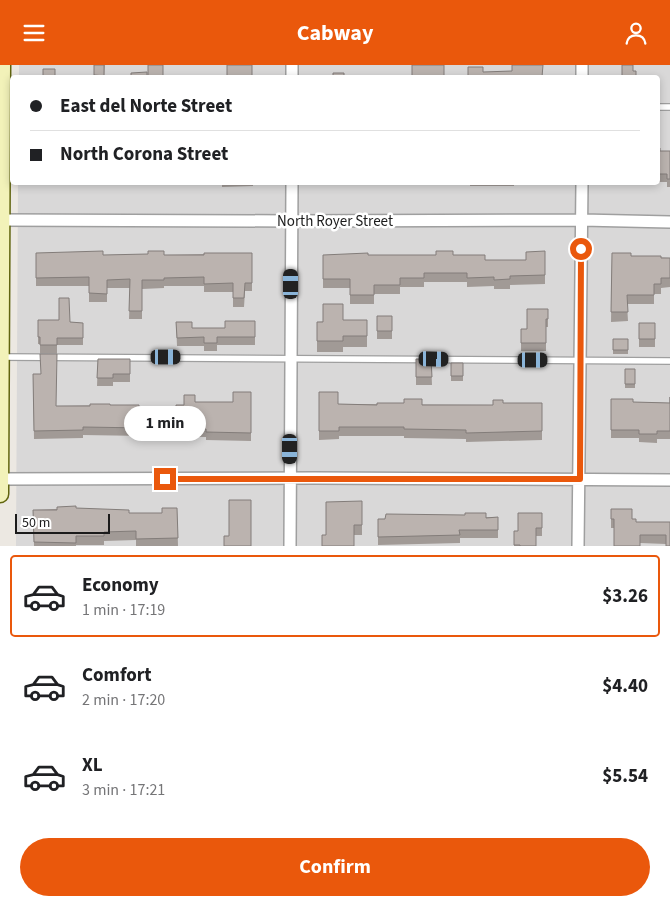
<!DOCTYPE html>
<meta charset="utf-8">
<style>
body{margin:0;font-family:"Source Sans 3",sans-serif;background:#f6f6f6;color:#202124;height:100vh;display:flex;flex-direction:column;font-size:19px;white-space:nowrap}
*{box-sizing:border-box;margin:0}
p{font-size:16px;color:#757577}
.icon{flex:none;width:28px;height:28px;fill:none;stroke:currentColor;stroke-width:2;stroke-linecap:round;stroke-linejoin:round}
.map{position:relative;height:481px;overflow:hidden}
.side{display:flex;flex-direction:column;background:#fff;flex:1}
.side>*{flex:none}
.guide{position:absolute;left:10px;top:10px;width:650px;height:110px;border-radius:5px;box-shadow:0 2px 8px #0003;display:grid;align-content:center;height:110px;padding:0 20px;background:#fff}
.scale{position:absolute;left:15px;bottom:12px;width:95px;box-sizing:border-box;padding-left:5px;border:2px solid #1b1b1b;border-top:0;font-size:14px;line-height:18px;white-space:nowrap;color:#1b1b1b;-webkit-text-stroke:4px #fff;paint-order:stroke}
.end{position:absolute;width:22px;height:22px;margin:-11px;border:6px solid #ea580c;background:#fff;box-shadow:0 0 0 2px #fff}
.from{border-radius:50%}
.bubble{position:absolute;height:35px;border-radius:18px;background:#fff;box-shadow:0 2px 8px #0003;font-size:16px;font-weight:700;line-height:35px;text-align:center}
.car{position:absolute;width:15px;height:30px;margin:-15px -8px;border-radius:6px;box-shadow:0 0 4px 1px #0007;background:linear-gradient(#222 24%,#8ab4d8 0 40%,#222 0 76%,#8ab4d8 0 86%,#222 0)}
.guide b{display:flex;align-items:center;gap:18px;height:48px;font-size:19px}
.guide b+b{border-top:1px solid #e0e0e0}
.guide i{width:12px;height:12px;background:#202124}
ul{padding:9px 0 0;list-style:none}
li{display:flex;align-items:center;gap:15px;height:82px;margin:0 10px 8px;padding:0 10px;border:2px solid transparent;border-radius:5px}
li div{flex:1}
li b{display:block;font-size:19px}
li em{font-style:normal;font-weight:700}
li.selected{border-color:#ea580c}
li>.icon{width:45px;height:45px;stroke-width:1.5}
.action{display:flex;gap:10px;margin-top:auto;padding:10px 20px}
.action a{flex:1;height:58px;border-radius:30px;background:#ea580c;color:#fff;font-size:20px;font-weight:700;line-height:58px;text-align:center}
header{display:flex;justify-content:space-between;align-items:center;height:65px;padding:0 20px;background:#ea580c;color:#fff;font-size:22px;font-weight:700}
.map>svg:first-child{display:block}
.residential{fill:#d9d8d8}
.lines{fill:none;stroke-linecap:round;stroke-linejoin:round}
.service-casing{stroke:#9f9f9f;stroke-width:8}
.minor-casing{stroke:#9f9f9f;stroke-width:14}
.secondary-casing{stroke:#61650f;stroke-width:19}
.service{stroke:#fff;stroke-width:5.5}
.minor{stroke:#fff;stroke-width:11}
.secondary{stroke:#f2f2b9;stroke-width:16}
.wall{fill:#a19a96}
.building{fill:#bbb3af;stroke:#837d7a}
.route{stroke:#ea580c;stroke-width:6}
.labels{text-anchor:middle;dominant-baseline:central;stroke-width:5;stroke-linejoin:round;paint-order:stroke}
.street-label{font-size:15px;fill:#1b1b1b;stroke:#fff}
</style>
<header><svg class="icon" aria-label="menu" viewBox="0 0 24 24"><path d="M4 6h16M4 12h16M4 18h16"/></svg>Cabway<svg class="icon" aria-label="person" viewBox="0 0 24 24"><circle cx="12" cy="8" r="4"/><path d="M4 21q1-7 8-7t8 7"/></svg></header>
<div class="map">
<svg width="670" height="481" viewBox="0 0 670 481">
<rect width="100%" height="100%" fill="#ece8e2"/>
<path class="residential" d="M19 0H670V481H16L18 118H658V12H19Z"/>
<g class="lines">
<g class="service-casing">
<path id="service" d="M658 42H670
M2 292 670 296"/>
</g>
<g class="minor-casing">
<path id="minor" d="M292 0V12
M582 0V12
M0 155 292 156 582 155 670 157
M0 414 314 413 670 415
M290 481 292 118
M578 481 582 118"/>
</g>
<g class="secondary-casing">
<path id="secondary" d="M0 429 2 0"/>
</g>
<use href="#service" class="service"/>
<use href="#minor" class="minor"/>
<use href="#secondary" class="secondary"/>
</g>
<path class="wall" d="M94 0H105L104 12H94Z
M658 83 660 86H670V122H667V117H658Z
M222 118H253V121L222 122Z
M470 118H514V121H470Z
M545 186V219L510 220V224H494V221L467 222V217H424V222H400V229H374V239H350V223H323V190H453L485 195H526Z
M36 188 103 190H164L252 188V226H245L244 242H233V227H204V221H164V223L142 224V254H129L130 223H107V237H89V221H36Z
M612 188 631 191 670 193V222L661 223V229H654V239H627L628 256 611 257Z
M548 244V262H546V286H521V264H527Z
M377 251H392V274H377Z
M38 255 70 257 83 258V280H57V288H40V279H38Z
M343 255H367V282H343V287H317V257Z
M255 256V280H217V286H204V281H177L176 257 192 263H225Z
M639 258H655V282H639Z
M613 274H628V289H613Z
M98 294H130V317H113V321H97Z
M416 294H431L432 320H416Z
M451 298H463V316H451Z
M625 304H635V323H625Z
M33 309 56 341 110 340 139 343H176L195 337H233L251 327V376L206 375V372L83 370V373L34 374Z
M319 327 338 339 493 340 503 338H542V375L466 377V374L404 373V371H339V374L319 375Z
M670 332V374H657V378L639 377V373H611V334L633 337 670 338Z
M362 436V470H326Z
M76 443 129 448H162L177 443 178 481H136V475L104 476V480H76V481H34L33 445Z
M611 444 632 454 636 457H670L666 479 640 478 614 463H611Z
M542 448V471H536V481H514V466H518Z
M498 452V473H460V478L378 480V454Z"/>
<path class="building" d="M94 0H104V11L94 10Z
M148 0H163V12H148Z
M227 0H252V12H227Z
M412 0H444V12H412Z
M512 0H543L542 12H468V2H483V7L512 6Z
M622 0H633V6H636V12H622Z
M43 4H55V12H43Z
M147 7V12H131V8Z
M333 8H344V12H333Z
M658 83H660V86H670V114H667V109H658Z
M103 186V190L148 189V186H164V190H204V188H252V218H245L244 233H233V218L204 219V212L164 213V215H142V246H129L130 214 107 215V229L89 228V212L36 213V188Z
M436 186H453V190H485V195H526V187L545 186V210L510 211V214L494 215V212L467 213V208H424V213H400V220H374V230H350V214H323V190L368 188V190H436Z
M612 188H631V191H661V193H670V213H661V219H654V230H627L628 247H611Z
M59 233H69L70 257 83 258V273H57V280H40V272H38V255H59Z
M323 239H343V255H367V271H343V276H317V257H323Z
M527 244H548V254H546V278H521V264H527Z
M377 251H392V266H377Z
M225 256H255V272H217V278H204V272L177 273 176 257H192V263H225Z
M639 258H655V274H639Z
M613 274H628V285H613Z
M40 289H57L56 341H90V339H110V340H139V343H176V340H184V330H195V337H233V327H251V368L206 367V364L83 362V365L34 366 33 309H41Z
M98 294H130V309H113V313H97Z
M416 294H431L432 312H416Z
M451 298H463V311H451Z
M625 304H635V319H625Z
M319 327H338V339L377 340V338H404V334H422V340H493V335H503V338H542V366L466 368V365L404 364V362H339V366H319Z
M670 332V366H657V369H639V365H611V334H633V337L670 338Z
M229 435H251V481H224V471H229Z
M362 436V460H354V481H322V470H326V437Z
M76 441V443L129 445V448H162V443H177L178 473 136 474V466L104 467V471H76V478L34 477 33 445H57V442Z
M611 444H632V454H636V457H670V481H666V470H640V481H614V454H611Z
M465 448H486V453L498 452V465H459L460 470 378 472V454H385L386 449 465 450Z
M518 448H542V463H536V481H520V480H514V466H518Z"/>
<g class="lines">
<path class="route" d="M165 414H580L581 184"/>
</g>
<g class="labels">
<g class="street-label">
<text x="335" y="156">North Royer Street</text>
</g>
</g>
</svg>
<div class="scale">50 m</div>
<i class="end from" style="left:581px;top:184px"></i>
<i class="end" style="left:165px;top:414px"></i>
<div class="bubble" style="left:124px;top:341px;width:82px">1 min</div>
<i class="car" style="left:291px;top:219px;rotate:0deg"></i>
<i class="car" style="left:166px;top:292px;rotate:90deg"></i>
<i class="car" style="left:434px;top:294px;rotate:91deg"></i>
<i class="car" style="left:533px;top:295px;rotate:90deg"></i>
<i class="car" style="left:290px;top:384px;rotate:180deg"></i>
<div class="guide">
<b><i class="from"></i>East del Norte Street</b>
<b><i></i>North Corona Street</b>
</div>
</div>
<section class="side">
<ul>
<li class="selected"><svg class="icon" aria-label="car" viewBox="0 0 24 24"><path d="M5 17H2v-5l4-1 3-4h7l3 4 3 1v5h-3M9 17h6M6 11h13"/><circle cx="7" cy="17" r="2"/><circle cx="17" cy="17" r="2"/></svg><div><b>Economy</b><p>1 min · 17:19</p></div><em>$3.26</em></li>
<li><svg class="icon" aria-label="car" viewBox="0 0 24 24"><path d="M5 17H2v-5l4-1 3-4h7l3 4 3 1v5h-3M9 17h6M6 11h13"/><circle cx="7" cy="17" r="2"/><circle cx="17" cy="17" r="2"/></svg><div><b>Comfort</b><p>2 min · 17:20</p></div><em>$4.40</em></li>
<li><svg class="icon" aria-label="car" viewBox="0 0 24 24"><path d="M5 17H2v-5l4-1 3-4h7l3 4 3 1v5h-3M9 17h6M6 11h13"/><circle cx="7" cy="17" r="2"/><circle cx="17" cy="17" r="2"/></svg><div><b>XL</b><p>3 min · 17:21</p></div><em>$5.54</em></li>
</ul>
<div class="action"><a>Confirm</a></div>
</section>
